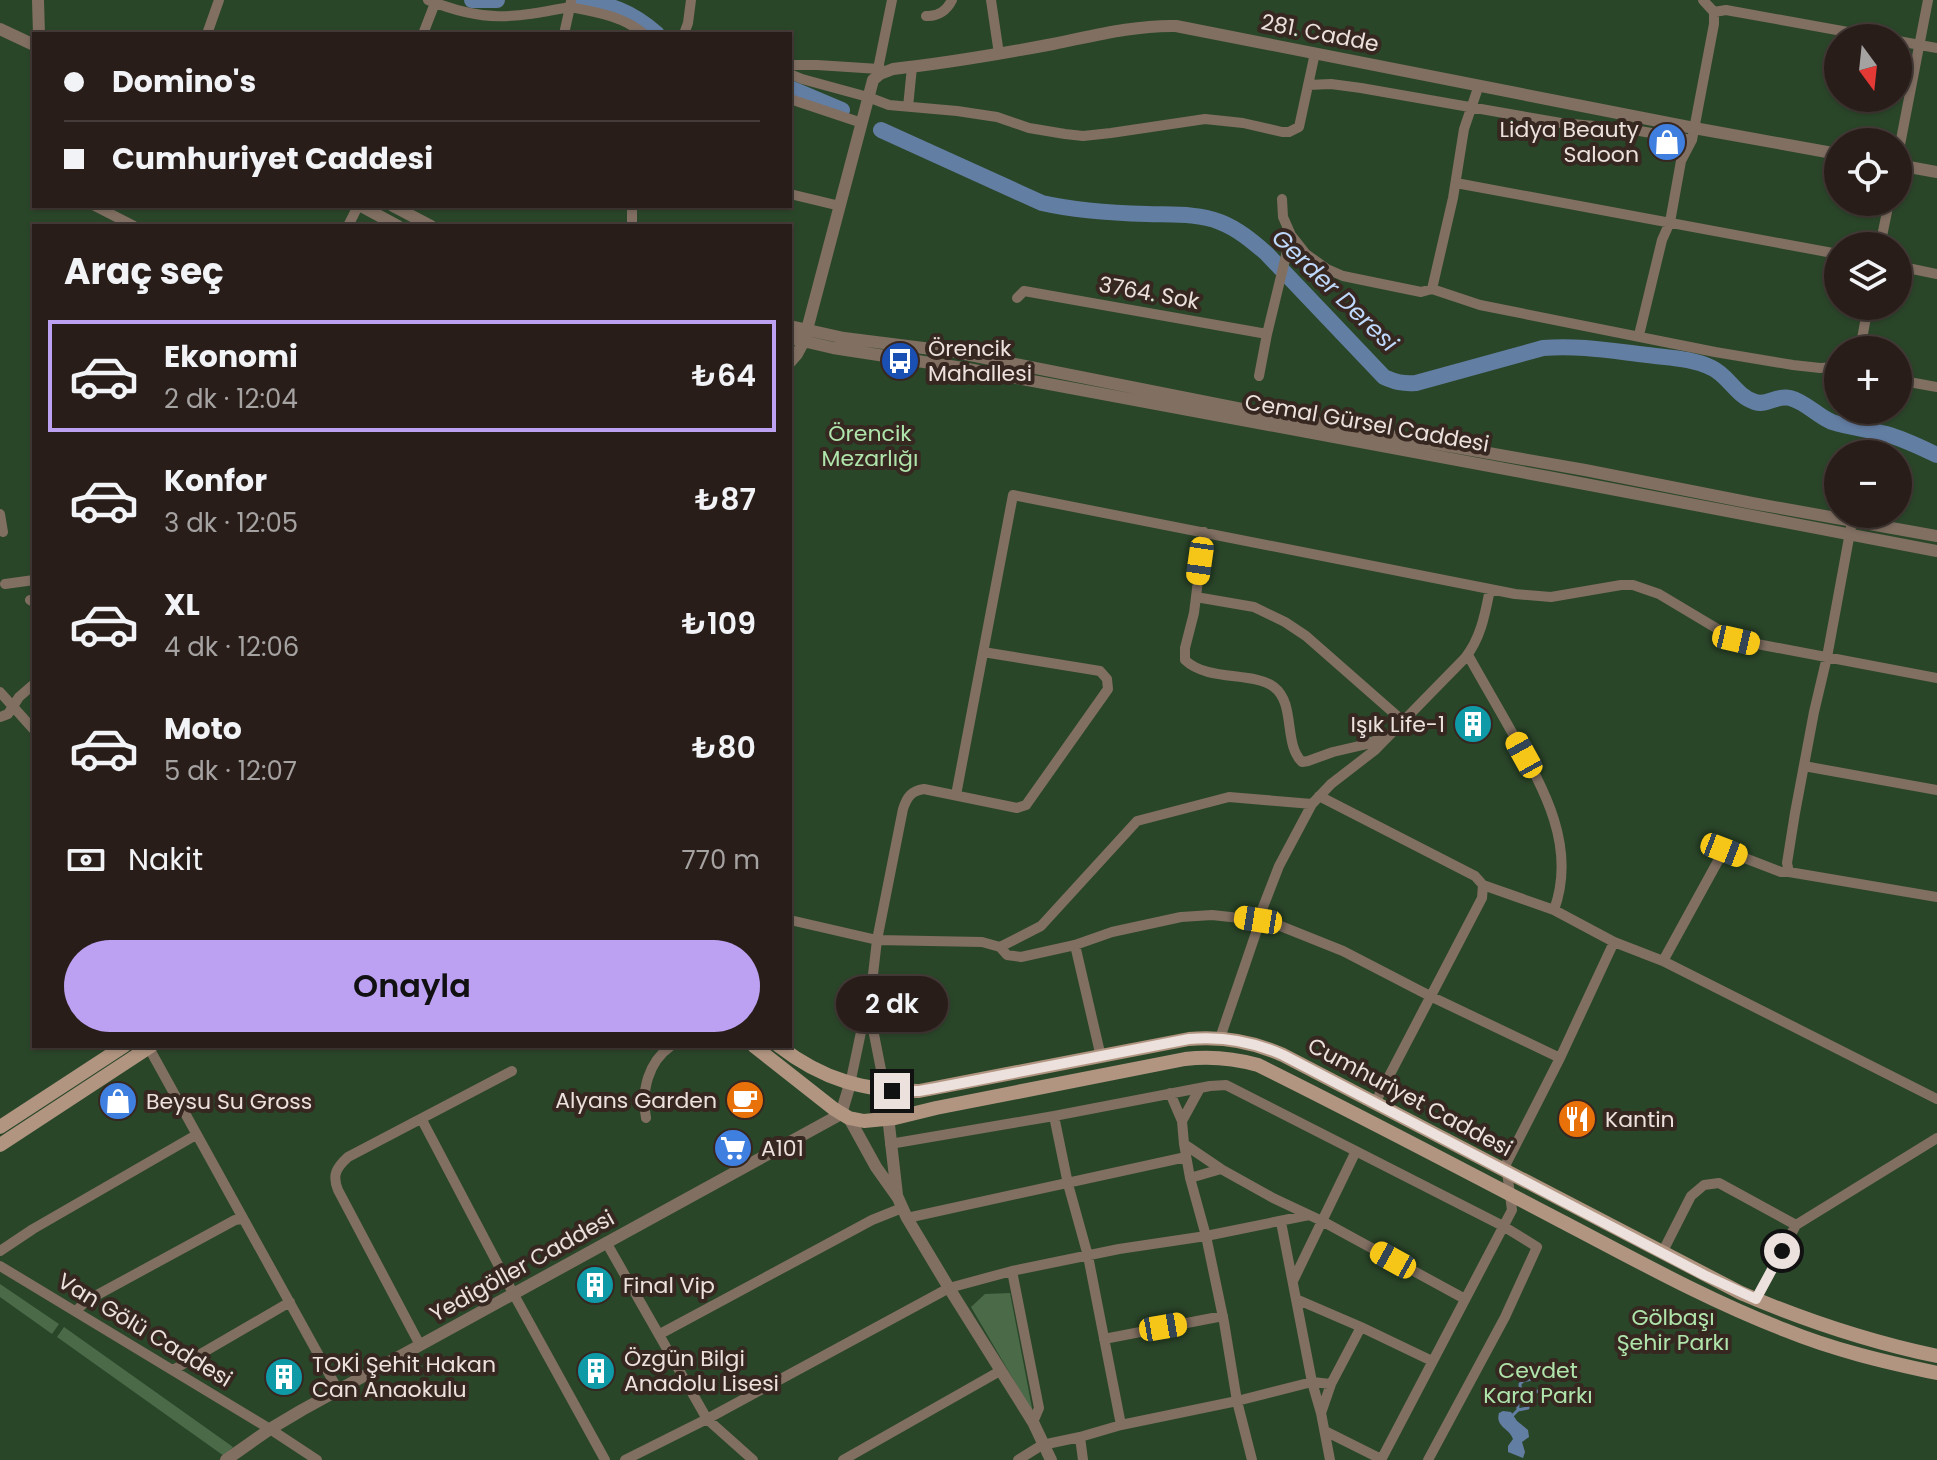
<!DOCTYPE html>
<html lang="tr">
<meta charset="utf-8">
<style>
body{margin:0;font-family:Poppins,sans-serif;background:#352a26;color:#f1f3f6;height:100vh;display:flex;flex-direction:column;font-size:30px;white-space:nowrap}
*{box-sizing:border-box;margin:0}
p{font-size:26px;color:#a5a2a2}
.icon{flex:none;width:44px;height:44px;fill:none;stroke:currentColor;stroke-width:2;stroke-linecap:round;stroke-linejoin:round}
.map{position:relative;flex:1;overflow:hidden}
.sheet{position:absolute;left:32px;top:224px;width:760px;height:824px;display:flex;flex-direction:column;background:#291d19;border-radius:0px;box-shadow:0 2px 6px #0004,0 0 0 2px #453b38}
.sheet>*{flex:none}
.banner{position:absolute;left:32px;top:32px;width:760px;height:176px;border-radius:0px;box-shadow:0 2px 6px #0004,0 0 0 2px #453b38;display:grid;align-content:center;height:176px;padding:0 32px;background:#291d19}
.needle{width:52px;rotate:165deg}
.buttons{position:absolute;left:1824px;top:24px;display:grid;gap:16px}
.buttons a{display:grid;place-items:center;width:88px;height:88px;border-radius:50%;background:#291d19;box-shadow:0 2px 6px #0004,0 0 0 2px #453b38;font-size:40px}
.end{position:absolute;width:36px;height:36px;margin:-18px;border:10px solid #ece1dd;background:#111;box-shadow:0 0 0 4px #111}
.from{border-radius:50%}
.bubble{position:absolute;height:56px;border-radius:28px;background:#291d19;box-shadow:0 2px 6px #0004,0 0 0 2px #453b38;font-size:26px;font-weight:600;line-height:56px;text-align:center}
.car{position:absolute;width:24px;height:48px;margin:-24px -12px;border-radius:10px;box-shadow:0 0 6px 2px #0007;background:linear-gradient(#f5c518 24%,#345 0 40%,#f5c518 0 76%,#345 0 86%,#f5c518 0)}
.banner b{display:flex;align-items:center;gap:28px;height:76px;font-size:30px}
.banner b+b{border-top:2px solid #453b38}
.banner i{width:20px;height:20px;background:#f1f3f6}
ul{padding:0;list-style:none}
li{display:flex;align-items:center;gap:24px;height:112px;margin:0 16px 12px;padding:0 16px;border:4px solid transparent;border-radius:0px}
li div{flex:1}
li b{display:block;font-size:30px}
li em{font-style:normal;font-weight:600}
li.selected{border-color:#bca0f2}
li>.icon{width:72px;height:72px;stroke-width:1.5}
h2{padding:0 32px;font-size:36px;line-height:96px}
.pay{display:flex;align-items:center;gap:20px;height:88px;padding:0 32px;font-size:30px}
.pay p{margin-inline-start:auto}
.button{display:flex;gap:16px;margin-top:auto;padding:16px 32px}
.button a{flex:1;height:92px;border-radius:48px;background:#bca0f2;color:#111;font-size:32px;font-weight:600;line-height:92px;text-align:center}
.map>svg:first-child{display:block}
.green{fill:#2a4629;fill-rule:evenodd}
.forest{fill:#4a6a48}
.water{fill:#637ea3}
.lines{fill:none;stroke-linecap:round;stroke-linejoin:round}
.stream{stroke:#637ea3;stroke-width:3}
.river{stroke:#637ea3;stroke-width:16}
.minor{stroke:#816f62;stroke-width:10}
.tertiary{stroke:#816f62;stroke-width:12}
.secondary{stroke:#b19581;stroke-width:14}
.route{stroke:#ece1dd;stroke-width:10}
.labels{text-anchor:middle;dominant-baseline:central;stroke-width:8;stroke-linejoin:round;paint-order:stroke}
.street-label{font-size:22px;fill:#ece1dd;stroke:#372721}
.poi-label{font-size:22px;fill:#ece1dd;stroke:#372721;text-anchor:start}
.park-label{font-size:22px;fill:#afe5ab;stroke:#372721}
.water-label{font-size:24px;font-style:italic;fill:#bfd9fd;stroke:#372721}
</style>
<div class="map">
<svg width="1937" height="1460" viewBox="0 0 1937 1460">
<rect width="100%" height="100%" fill="#372721"/>
<path class="green" d="M0 0H1937V1460H0ZM34 34H790V206H34ZM1838 38H1898V98H1838ZM1838 142H1898V202H1838ZM34 226H790V1046H34ZM1838 246H1898V306H1838ZM1838 350H1898V410H1838ZM1838 454H1898V514H1838Z"/>
<path class="forest" d="M0 1284 59 1324 52 1334 0 1297Z
M1010 1293 1033 1413 971 1307 985 1294Z
M64 1327 233 1447 224 1456 57 1337Z"/>
<path class="water" d="M1503 1411 1511 1412 1517 1421 1528 1430 1529 1437 1522 1442 1525 1452 1523 1458 1508 1452V1446L1513 1439C1509 1428 1495 1427 1499 1413Z"/>
<g class="lines">
<path class="stream" d="M1518 1410C1517 1400 1521 1392 1520 1384L1523 1381 1532 1379
M1513 1415 1518 1410 1528 1408V1395L1538 1391"/>
<path class="river" d="M472 0H497
M576 0C610 4 631 11 657 34
M790 88 842 110
M881 130 1042 203C1077 211 1111 213 1147 214 1171 215 1197 213 1220 222 1238 229 1252 241 1266 253L1384 377C1395 382 1403 384 1416 383L1543 348C1579 345 1612 351 1647 355 1669 358 1692 358 1712 368 1729 376 1736 396 1755 402 1768 406 1775 395 1790 398 1806 402 1817 416 1832 422 1850 428 1869 429 1886 434 1904 439 1920 447 1937 455"/>
<path class="minor" d="M428 0C485 23 512 18 570 7L564 34
M991 0 999 54
M571 1 570 7C596 12 623 16 644 34
M1714 12 1726 10 1881 38
M926 16C938 17 947 10 952 0
M207 34 219 0
M423 34 435 3
M684 34 688 23 691 0
M1898 41 1937 48
M790 65H817L879 69
M880 73 879 64 892 0
M790 74 802 79 868 97 889 105 957 111 997 117 1029 128 1065 134 1083 136 1111 133 1205 119 1243 123 1282 132H1289L1299 127 1315 53
M1308 85 1331 84 1361 88 1561 123 1628 129 1692 140
M790 99 862 123
M908 107 912 67
M1898 155 1928 0
M1456 183 1838 254
M790 194 840 206
M1282 199 1283 217 1291 235 1306 254 1327 269 1343 276 1421 292 1432 289 1480 305 1715 352 1793 365 1820 368 1838 367
M95 206 134 226
M348 226 358 206
M632 226V206
M1880 246 1889 202
M1898 266 1937 274
M1432 289 1453 198 1464 129 1479 85
M1017 298 1024 291 1267 334
M1639 335 1662 240 1670 222 1681 161 1692 140 1714 24V12L1703 0
M1860 350 1868 306
M1259 376 1267 334 1291 235
M1898 380 1937 387
M0 514 3 532
M1851 527 1827 657 1814 712 1795 813 1787 863 1789 872 1937 897
M1204 532 1194 613 1185 648V660C1208 682 1253 671 1274 687 1296 704 1283 743 1302 762L1308 761 1333 752 1363 745 1386 737
M5 584 34 580
M1196 597 1254 607 1285 622 1306 636 1404 722
M30 600 34 602
M1468 655C1483 682 1499 709 1514 736 1544 789 1577 847 1554 910
M0 692 34 730
M0 717 8 714 19 697 34 684
M1804 766 1937 790
M956 795 1013 495 1515 594 1551 597 1621 585H1633L1659 594 1736 640 1937 678
M1319 796 1475 876 1483 885 1482 898 1375 1103
M790 920 877 940 982 942 1000 947 1007 955 1021 957 1075 945 1112 932 1181 917 1212 915 1258 920 1278 925 1343 951 1430 996 1560 1058
M1258 920 1279 866 1312 804 1331 784 1375 750 1465 658C1481 638 1485 614 1490 589
M1614 942 1663 961 1937 1099
M1075 945 1101 1057
M1000 947 1041 926 1137 821 1229 797 1312 804
M1663 961 1724 850 1781 872H1789
M1220 1038 1260 921
M149 1048 338 1390
M850 1084 864 1018 869 1009
M885 1090 869 1009 877 940 903 809C907 797 911 791 924 789L1017 808 1026 805 1108 689 1107 679 1100 671 983 652
M1170 1093 1182 1121 1184 1144 1190 1178 1206 1236 1224 1322 1237 1401 1252 1460
M1054 1116 1068 1184 1088 1256 1121 1425
M646 1118C641 1091 648 1062 671 1046
M422 1120 513 1293 605 1460
M1182 1121 1200 1088
M890 1144 1054 1116 1210 1086 1226 1085 1503 1226 1537 1247 1505 1317 1428 1460
M1184 1144 1221 1169 1273 1198 1322 1221 1465 1299
M1190 1178 1221 1169
M907 1218 1186 1157
M1281 1222 1312 1382 1321 1413 1330 1460
M1796 1225 1937 1138
M606 1242 707 1419 753 1460
M0 1251 33 1229 196 1135
M1662 1253 1691 1196 1704 1185 1719 1183 1796 1225 1756 1299
M0 1266 270 1429 317 1460
M1012 1271 1039 1408 1033 1422
M1293 1281 1356 1151
M1296 1299 1361 1327 1432 1361
M76 1311 86 1301 235 1220 242 1219
M660 1334 872 1220 902 1208
M1104 1339 1223 1316
M420 1345 338 1190C332 1175 336 1168 348 1157L512 1071
M173 1370 290 1302
M1321 1413 1331 1384 1361 1327
M1325 1431 1381 1459
M1080 1437 1083 1460
M625 1460 707 1419 949 1288 1012 1271 1119 1249 1206 1236 1309 1215
M843 1460 1000 1371
M1018 1460 1042 1445 1080 1437 1121 1425 1237 1401 1312 1382 1331 1384
M1381 1460 1512 1210 1506 1164 1560 1058 1614 942 1554 910 1483 885"/>
<path class="tertiary" d="M38 0 39 34
M0 29 34 45
M1898 165 1937 172
M361 206 398 226
M393 206 431 226
M790 326 844 338 955 352 1262 413 1585 470 1752 503 1937 536
M790 338 833 348 963 368 1548 477 1937 551
M790 362 797 354 804 341 873 80 880 74 893 69C947 63 1000 54 1053 44 1093 36 1135 25 1176 26L1694 128 1838 154
M885 1090 897 1195
M849 1118 876 1167 898 1198 907 1218 949 1288 1033 1422 1051 1460
M226 1460 270 1429 302 1410 841 1114 850 1084"/>
<path class="secondary" d="M754 1046 834 1109 849 1118 864 1121 895 1118 936 1108 1185 1059C1210 1056 1233 1058 1258 1065 1359 1115 1460 1168 1561 1221 1634 1259 1707 1300 1785 1330 1834 1350 1885 1362 1937 1373
M779 1046C823 1080 864 1091 919 1091L1189 1039C1222 1036 1252 1041 1283 1055L1741 1293C1804 1320 1870 1342 1937 1356
M0 1127 124 1046
M0 1145 151 1046"/>
</g>
<g class="lines">
<path class="route" d="M892 1091H919L936 1088 1189 1039C1222 1036 1252 1041 1283 1055L1704 1275 1756 1299 1782 1251"/>
</g>
<defs>
<g id="shop-disc" transform="scale(2)"><circle r="9.5" fill="#3f7fe0" stroke="#372721"/><path d="M-5-2.5h2.3a2.7 3.5 0 0 1 5.4 0H5L5.5 6h-11ZM-1.5-2.5h3a1.5 2.3 0 0 0-3 0Z" fill="#fff"/></g>
<g id="bus-disc" transform="scale(2)"><circle r="9.5" fill="#1a4fb4" stroke="#372721"/><path d="M-5-6H5V4H4V6H2V4H-2V6H-4V4H-5ZM-3.5-4V0h7V-4ZM-3.5 1.2v1.5H-2V1.2ZM2 1.2v1.5H3.5V1.2Z" fill="#fff"/></g>
<g id="building-disc" transform="scale(2)"><circle r="9.5" fill="#0f9aa8" stroke="#372721"/><path d="M-4-6H4V6H1V3H-1V6H-4ZM-2.5-4.3h1.7v1.8h-1.7ZM.8-4.3h1.7v1.8H.8ZM-2.5-1h1.7V.8h-1.7ZM.8-1h1.7V.8H.8Z" fill="#fff"/></g>
<g id="cafe-disc" transform="scale(2)"><circle r="9.5" fill="#e8710a" stroke="#372721"/><path d="M-5.5-4.5H6V0H3Q3 3.5 0 3.5H-2.5Q-5.5 3.5-5.5 0ZM3-3.2v2h1.7v-2ZM-6 4.5H4V6H-6Z" fill="#fff"/></g>
<g id="restaurant-disc" transform="scale(2)"><circle r="9.5" fill="#e8710a" stroke="#372721"/><path d="M-5-6h1v4h1v-4h1v4h1v-4h1v5L-1.5 .5V6h-2V.5L-5-1ZM5-6V6H3V1.5H1.5Q1.5-4 5-6Z" fill="#fff"/></g>
<g id="supermarket-disc" transform="scale(2)"><circle r="9.5" fill="#3f7fe0" stroke="#372721"/><path d="M-6-5.5h2.5l.6 2H6L4.5 2H-2.5L-4.4-4H-6ZM-1.5 3.2a1.3 1.3 0 1 0 .1 0ZM3 3.2a1.3 1.3 0 1 0 .1 0Z" fill="#fff"/></g>
</defs>
<g fill-rule="evenodd">
<use href="#shop-disc" x="1667" y="142"/>
<use href="#bus-disc" x="900" y="361"/>
<use href="#building-disc" x="1473" y="724"/>
<use href="#cafe-disc" x="745" y="1100"/>
<use href="#shop-disc" x="118" y="1101"/>
<use href="#restaurant-disc" x="1577" y="1119"/>
<use href="#supermarket-disc" x="733" y="1148"/>
<use href="#building-disc" x="595" y="1285"/>
<use href="#building-disc" x="596" y="1371"/>
<use href="#building-disc" x="284" y="1377"/>
</g>
<g class="labels">
<g class="street-label">
<text transform="translate(1320 33) rotate(11)">281. Cadde</text>
<text transform="translate(1149 293) rotate(10)">3764. Sok</text>
<text transform="translate(1367 423) rotate(10)">Cemal Gürsel Caddesi</text>
<text transform="translate(1410 1097) rotate(28)">Cumhuriyet Caddesi</text>
<text transform="translate(522 1266) rotate(-29)">Yedigöller Caddesi</text>
<text transform="translate(145 1330) rotate(31)">Van Gölü Caddesi</text>
</g>
<g class="poi-label">
<text x="1639" y="129" text-anchor="end">Lidya Beauty<tspan x="1639" dy="25">Saloon</tspan></text>
<text x="928" y="348">Örencik<tspan x="928" dy="25">Mahallesi</tspan></text>
<text x="1445" y="724" text-anchor="end">Işık Life-1</text>
<text x="717" y="1100" text-anchor="end">Alyans Garden</text>
<text x="146" y="1101">Beysu Su Gross</text>
<text x="1605" y="1119">Kantin</text>
<text x="761" y="1148">A101</text>
<text x="623" y="1285">Final Vip</text>
<text x="624" y="1358">Özgün Bilgi<tspan x="624" dy="25">Anadolu Lisesi</tspan></text>
<text x="312" y="1364">TOKİ Şehit Hakan<tspan x="312" dy="25">Can Anaokulu</tspan></text>
</g>
<g class="park-label">
<text x="870" y="433">Örencik<tspan x="870" dy="25">Mezarlığı</tspan></text>
<text x="1673" y="1317">Gölbaşı<tspan x="1673" dy="25">Şehir Parkı</tspan></text>
<text x="1538" y="1370">Cevdet<tspan x="1538" dy="25">Kara Parkı</tspan></text>
</g>
<g class="water-label">
<text transform="translate(1335 290) rotate(44)">Gerder Deresi</text>
</g>
</g>
</svg>
<div class="buttons">
<a><svg class="needle" viewBox="-14 -14 28 28"><path d="M0-13l5 13h-10z" fill="#e53935"/><path d="M0 13l5-13h-10z" fill="#a5a2a2"/></svg></a>
<a><svg class="icon" aria-label="locate" viewBox="0 0 24 24"><circle cx="12" cy="12" r="6"/><path d="M12 2v4M12 18v4M2 12h4M18 12h4"/></svg></a>
<a><svg class="icon" aria-label="layers" viewBox="0 0 24 24"><path d="M12 4l9 5-9 5-9-5zM3 14l9 5 9-5"/></svg></a>
<a>+</a>
<a>−</a>
</div>
<i class="end from" style="left:1782px;top:1251px"></i>
<i class="end" style="left:892px;top:1091px"></i>
<div class="bubble" style="left:836px;top:976px;width:112px">2 dk</div>
<i class="car" style="left:1200px;top:561px;rotate:188deg"></i>
<i class="car" style="left:1736px;top:640px;rotate:103deg"></i>
<i class="car" style="left:1524px;top:755px;rotate:331deg"></i>
<i class="car" style="left:1724px;top:850px;rotate:111deg"></i>
<i class="car" style="left:1258px;top:920px;rotate:279deg"></i>
<i class="car" style="left:1393px;top:1260px;rotate:299deg"></i>
<i class="car" style="left:1163px;top:1327px;rotate:80deg"></i>
<div class="banner">
<b><i class="from"></i>Domino's</b>
<b><i></i>Cumhuriyet Caddesi</b>
</div>
<section class="sheet">
<h2>Araç seç</h2>
<ul>
<li class="selected"><svg class="icon" aria-label="car" viewBox="0 0 24 24"><path d="M5 17H2v-5l4-1 3-4h7l3 4 3 1v5h-3M9 17h6M6 11h13"/><circle cx="7" cy="17" r="2"/><circle cx="17" cy="17" r="2"/></svg><div><b>Ekonomi</b><p>2 dk · 12:04</p></div><em>₺64</em></li>
<li><svg class="icon" aria-label="car" viewBox="0 0 24 24"><path d="M5 17H2v-5l4-1 3-4h7l3 4 3 1v5h-3M9 17h6M6 11h13"/><circle cx="7" cy="17" r="2"/><circle cx="17" cy="17" r="2"/></svg><div><b>Konfor</b><p>3 dk · 12:05</p></div><em>₺87</em></li>
<li><svg class="icon" aria-label="car" viewBox="0 0 24 24"><path d="M5 17H2v-5l4-1 3-4h7l3 4 3 1v5h-3M9 17h6M6 11h13"/><circle cx="7" cy="17" r="2"/><circle cx="17" cy="17" r="2"/></svg><div><b>XL</b><p>4 dk · 12:06</p></div><em>₺109</em></li>
<li><svg class="icon" aria-label="car" viewBox="0 0 24 24"><path d="M5 17H2v-5l4-1 3-4h7l3 4 3 1v5h-3M9 17h6M6 11h13"/><circle cx="7" cy="17" r="2"/><circle cx="17" cy="17" r="2"/></svg><div><b>Moto</b><p>5 dk · 12:07</p></div><em>₺80</em></li>
</ul>
<div class="pay"><svg class="icon" aria-label="cash" viewBox="0 0 24 24"><path d="M3 7h18v10H3z"/><circle cx="12" cy="12" r="2"/></svg>Nakit<p>770 m</p></div>
<div class="button"><a>Onayla</a></div>
</section>
</div>
